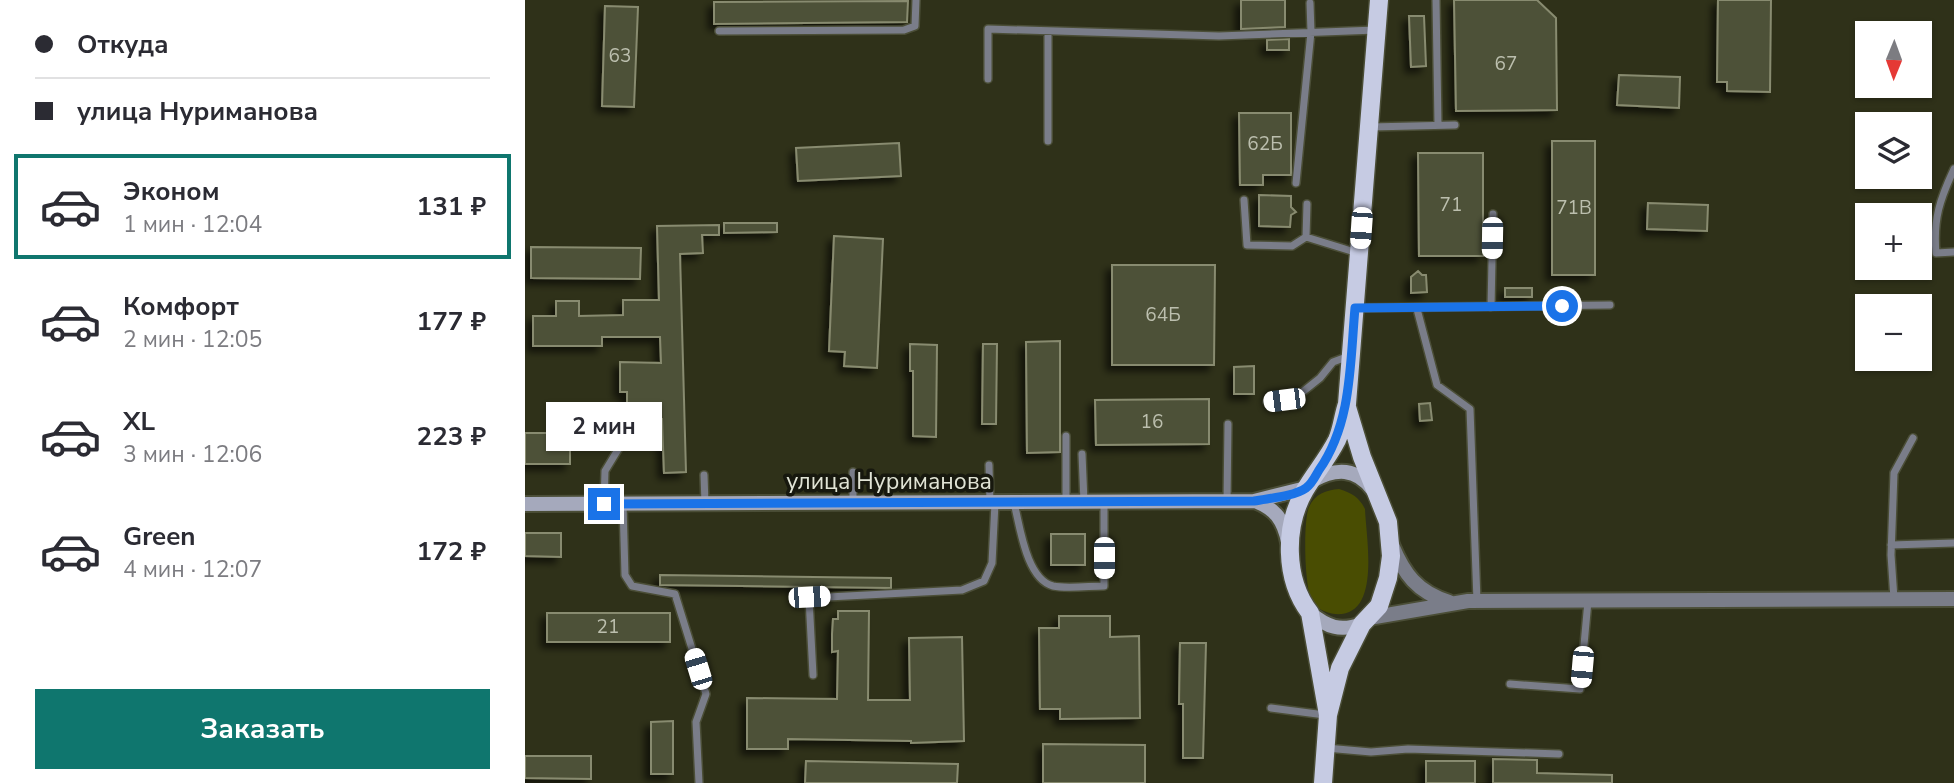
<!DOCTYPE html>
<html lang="ru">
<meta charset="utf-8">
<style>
body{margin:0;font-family:"Nunito Sans",sans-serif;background:#f2f2f3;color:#2b2b33;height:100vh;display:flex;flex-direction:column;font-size:26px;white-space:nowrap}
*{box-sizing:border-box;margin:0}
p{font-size:23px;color:#7c7c81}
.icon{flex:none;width:38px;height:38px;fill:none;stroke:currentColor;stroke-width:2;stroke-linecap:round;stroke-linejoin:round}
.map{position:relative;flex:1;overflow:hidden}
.sheet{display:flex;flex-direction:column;background:#fff;width:525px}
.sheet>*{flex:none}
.banner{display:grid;align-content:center;height:154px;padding:0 35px;background:#fff}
.needle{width:46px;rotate:181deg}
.tools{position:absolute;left:1330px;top:21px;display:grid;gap:14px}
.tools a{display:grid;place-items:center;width:77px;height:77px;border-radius:0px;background:#fff;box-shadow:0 2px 5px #0004;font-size:35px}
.end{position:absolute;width:32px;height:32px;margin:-16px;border:9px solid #1a73e8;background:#fff;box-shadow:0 0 0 4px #fff}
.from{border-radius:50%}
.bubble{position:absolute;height:49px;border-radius:0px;background:#fff;box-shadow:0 2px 5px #0004;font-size:23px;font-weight:700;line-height:49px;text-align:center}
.car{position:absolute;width:21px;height:42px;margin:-21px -10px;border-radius:9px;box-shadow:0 0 5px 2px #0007;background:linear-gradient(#fff 24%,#345 0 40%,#fff 0 76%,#345 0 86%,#fff 0)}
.banner b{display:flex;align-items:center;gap:24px;height:66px;font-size:26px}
.banner b+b{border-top:2px solid #e1e1e2}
.banner i{width:18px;height:18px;background:#2b2b33}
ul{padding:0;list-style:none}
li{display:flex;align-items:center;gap:21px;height:105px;margin:0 14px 10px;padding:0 21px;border:4px solid transparent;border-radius:0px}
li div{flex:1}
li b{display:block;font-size:26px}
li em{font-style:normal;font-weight:700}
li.current{border-color:#0f766e}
li>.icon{width:63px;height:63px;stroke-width:1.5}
.primary-button{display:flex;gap:14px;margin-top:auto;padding:14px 35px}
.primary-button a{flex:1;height:80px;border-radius:0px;background:#0f766e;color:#fff;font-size:28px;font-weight:700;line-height:80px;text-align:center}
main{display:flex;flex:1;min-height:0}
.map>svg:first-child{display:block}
.green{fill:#494d02}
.building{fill:#4e5138;stroke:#888b6f;stroke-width:2;filter:url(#shadow)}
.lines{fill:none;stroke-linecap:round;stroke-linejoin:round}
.service-casing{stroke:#4b4e37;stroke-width:10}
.tertiary-casing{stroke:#4b4e37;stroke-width:18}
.secondary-casing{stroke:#4b4e37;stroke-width:18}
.primary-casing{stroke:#4b4e37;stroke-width:21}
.service{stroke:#7a7d89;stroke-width:7}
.tertiary{stroke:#7a7d89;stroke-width:14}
.secondary{stroke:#a5a9bc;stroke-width:14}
.primary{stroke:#c6cbe3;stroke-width:18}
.route{stroke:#1a73e8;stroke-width:9}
.labels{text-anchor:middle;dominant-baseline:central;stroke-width:7;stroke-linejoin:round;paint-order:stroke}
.number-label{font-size:19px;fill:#bcbfae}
.street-label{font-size:23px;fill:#e1e4d5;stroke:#17180e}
</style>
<main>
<section class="sheet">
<div class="banner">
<b><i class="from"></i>Откуда</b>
<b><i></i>улица Нуриманова</b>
</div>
<ul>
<li class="current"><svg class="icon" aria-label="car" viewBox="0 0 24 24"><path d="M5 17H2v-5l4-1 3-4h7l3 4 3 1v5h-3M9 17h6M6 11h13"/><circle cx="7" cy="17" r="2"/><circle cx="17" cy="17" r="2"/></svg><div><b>Эконом</b><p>1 мин · 12:04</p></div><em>131 ₽</em></li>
<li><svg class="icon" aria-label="car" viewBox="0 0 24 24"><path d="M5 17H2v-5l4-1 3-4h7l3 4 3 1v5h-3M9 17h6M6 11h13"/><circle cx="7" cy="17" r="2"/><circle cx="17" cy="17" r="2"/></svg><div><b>Комфорт</b><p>2 мин · 12:05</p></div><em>177 ₽</em></li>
<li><svg class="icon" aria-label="car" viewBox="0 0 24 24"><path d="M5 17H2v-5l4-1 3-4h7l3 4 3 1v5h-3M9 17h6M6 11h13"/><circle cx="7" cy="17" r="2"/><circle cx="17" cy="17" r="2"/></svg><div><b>XL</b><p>3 мин · 12:06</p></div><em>223 ₽</em></li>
<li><svg class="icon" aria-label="car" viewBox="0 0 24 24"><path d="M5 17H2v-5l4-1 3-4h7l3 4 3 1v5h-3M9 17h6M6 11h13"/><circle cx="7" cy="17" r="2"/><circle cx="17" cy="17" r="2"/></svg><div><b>Green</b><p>4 мин · 12:07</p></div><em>172 ₽</em></li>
</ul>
<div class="primary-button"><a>Заказать</a></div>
</section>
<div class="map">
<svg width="1429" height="783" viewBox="0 0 1429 783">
<defs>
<filter id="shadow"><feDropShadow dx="-5.5" dy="5.5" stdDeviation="3.5" flood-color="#0009"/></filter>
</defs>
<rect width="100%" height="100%" fill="#2f3119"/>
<path class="green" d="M814 489C827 493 834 497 840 509 841 537 855 609 817 614 807 615 794 611 788 603 779 591 778 520 784 507 790 494 801 490 814 489Z"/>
<path class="building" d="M716 0H760V27L716 29Z
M929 0H1012L1031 18 1032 110 931 111Z
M1193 0H1246L1245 92 1202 91V82H1192Z
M383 1 382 22 189 24V2Z
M80 6 113 7 109 107 77 106Z
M884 16H899L901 66 886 67Z
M764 39V50H742V40Z
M1094 75 1155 77 1154 108 1092 105Z
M714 113H766V175H738V185H715Z
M1027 141H1070V275H1027Z
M374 143 376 176 273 181 271 148Z
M893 153H958V256H894Z
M734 195 766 196V207L771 212 766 215 765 227 734 226Z
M1123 203 1183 205 1182 231 1122 229Z
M199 223H252V232L199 233Z
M194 225V235H177L178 253 155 254 161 472 139 473 137 419H102V392H95V362L136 363 135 337H77V346H8V316H31V301H54V316L98 315V300H134L132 226Z
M309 236 358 239 352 368 319 366 320 352 304 351Z
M6 247 116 248 115 279 6 278Z
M587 265H690L689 365H587Z
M893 271 897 275H901L902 292 886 293V277Z
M980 288H1007V297H980Z
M535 341V452L502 453 501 342Z
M385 344 412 345 411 437 388 436V371H385Z
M458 344H472L471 424H457Z
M729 366V394H709V367Z
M684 399V444L571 445 570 400Z
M905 403 907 420 895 421 894 404Z
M61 406H82V431H61Z
M0 433H45V464H0Z
M0 533H36V557L0 556Z
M526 534H560V565H526Z
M135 575 366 578V588L135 585Z
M313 611H344L343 700H385L384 638 437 637 439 741 386 743V741L263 739V749H222V698L312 699 313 651 307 652V634L308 619H313Z
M22 613H145V642H22Z
M534 616H585V637L614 636 615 718 535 719V709H515L514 628H534Z
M655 643H681L678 758H658V704H654Z
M148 721V774H126V722Z
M518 744 620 745V783H518Z
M0 756H66V779L0 778Z
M968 759 1012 760V773L1087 775V783H968Z
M281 761 433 764 432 783H280Z
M901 761H950V783H901Z"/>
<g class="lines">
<g class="service-casing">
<path id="service" d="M911 0 913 125
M194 31 379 30 390 26 391 0
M523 31V141
M463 79V29L694 36 851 30
M846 127 930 125
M1429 169C1415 199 1408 219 1411 253L1429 252
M771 183 786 32 785 3
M719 200 722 245 767 246 781 237 833 253
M781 237 782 204
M966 307 968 214
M830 308 1085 305
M892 309 912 385 945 409 952 601
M742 402 775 394 795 378 808 362 824 356
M541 436V502
M557 454 559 502
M464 465 465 503
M328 472V503
M179 475 180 504
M702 501 703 424
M489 503C495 526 501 579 528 586 541 589 565 586 579 586V502
M79 504 80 471 94 448
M98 504 100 575 107 586 150 594 181 694 171 722 174 783
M1366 545 1429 543
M1369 599 1366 555 1369 473 1388 438
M288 675 284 598 437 590 459 581 467 563 470 503
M985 684 1055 689 1063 601
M746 708 800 715
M801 748 846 752 883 749 1034 754"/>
</g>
<g class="tertiary-casing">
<path id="tertiary" d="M867 545C879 574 892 592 924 602
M844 618 943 601 1429 599"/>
</g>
<g class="secondary-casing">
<path id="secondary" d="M787 481C810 468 831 467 848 490
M730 501C751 509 759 521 763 542
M0 504 729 501 781 488
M785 613C802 627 815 632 837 624"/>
</g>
<g class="primary-casing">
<path id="primary" d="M803 715 785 613C759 579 759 526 780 490 790 473 803 458 812 440 817 429 818 415 822 404L854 0
M798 783 803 715 815 668 837 624 854 606 863 578 866 556 863 522 837 457 822 407"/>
</g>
<use href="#service" class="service"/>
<use href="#tertiary" class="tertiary"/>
<use href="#secondary" class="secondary"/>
<use href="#primary" class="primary"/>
</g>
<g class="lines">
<path class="route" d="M79 504 729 501C744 498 768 497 781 488 787 484 791 475 794 470 827 423 825 363 830 308L1037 306"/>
</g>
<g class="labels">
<g class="number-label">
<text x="95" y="56">63</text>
<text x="981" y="64">67</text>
<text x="740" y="144">62Б</text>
<text x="926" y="205">71</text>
<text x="1049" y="208">71В</text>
<text x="638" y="315">64Б</text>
<text x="627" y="422">16</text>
<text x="83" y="627">21</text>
</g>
<g class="street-label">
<text x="364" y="481">улица Нуриманова</text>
</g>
</g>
</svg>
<div class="tools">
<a><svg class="needle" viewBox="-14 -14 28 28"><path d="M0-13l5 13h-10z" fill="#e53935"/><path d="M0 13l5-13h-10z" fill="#7c7c81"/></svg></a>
<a><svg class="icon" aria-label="layers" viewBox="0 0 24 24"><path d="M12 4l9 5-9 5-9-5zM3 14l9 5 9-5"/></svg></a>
<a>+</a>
<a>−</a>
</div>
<i class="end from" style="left:1037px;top:306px"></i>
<i class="end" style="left:79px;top:504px"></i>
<div class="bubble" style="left:21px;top:402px;width:116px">2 мин</div>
<i class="car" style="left:836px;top:228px;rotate:184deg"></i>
<i class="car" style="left:967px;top:238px;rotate:181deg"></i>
<i class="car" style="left:759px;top:400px;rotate:263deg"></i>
<i class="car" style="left:579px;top:558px;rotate:180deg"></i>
<i class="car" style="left:284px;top:597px;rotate:87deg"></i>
<i class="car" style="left:1057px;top:667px;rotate:185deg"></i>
<i class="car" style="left:173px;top:669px;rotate:343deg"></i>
</div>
</main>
